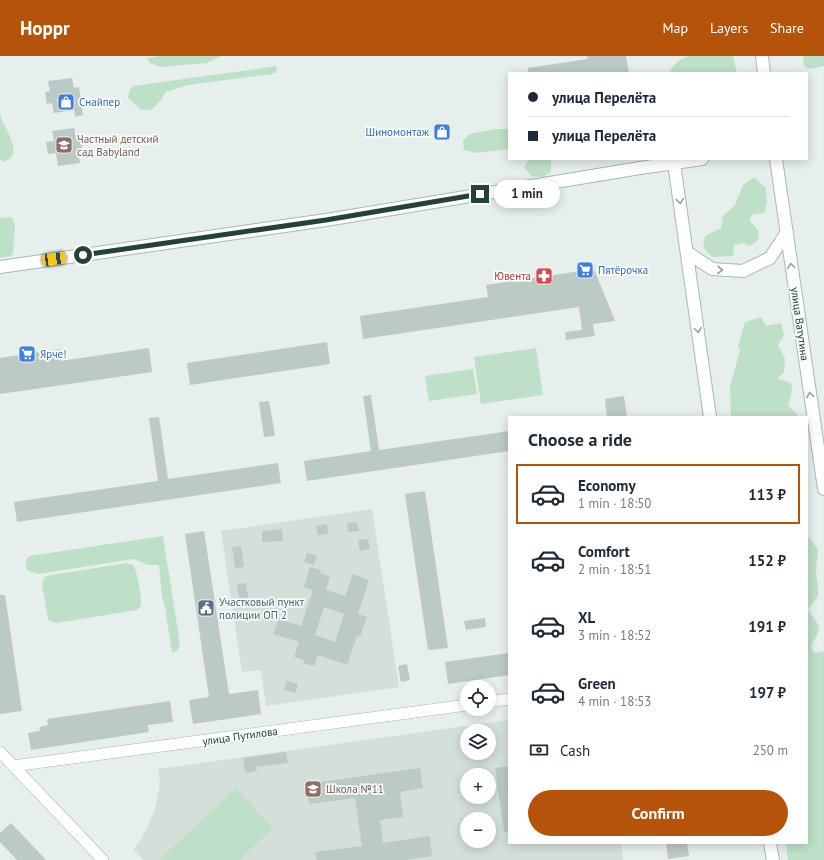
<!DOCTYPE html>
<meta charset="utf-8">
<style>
body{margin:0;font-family:"PT Sans",sans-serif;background:#f6f6f7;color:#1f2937;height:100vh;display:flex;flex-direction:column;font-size:15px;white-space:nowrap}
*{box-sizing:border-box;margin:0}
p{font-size:13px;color:#747a83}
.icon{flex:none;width:22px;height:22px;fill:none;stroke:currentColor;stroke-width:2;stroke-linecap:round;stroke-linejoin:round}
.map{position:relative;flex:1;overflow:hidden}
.panel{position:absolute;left:508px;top:360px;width:300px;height:428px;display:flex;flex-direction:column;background:#fff;border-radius:0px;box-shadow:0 2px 10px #0003}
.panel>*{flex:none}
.top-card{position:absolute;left:508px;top:16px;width:300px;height:88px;border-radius:0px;box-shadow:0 2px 10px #0003;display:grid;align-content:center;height:88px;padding:0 20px;background:#fff}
.buttons{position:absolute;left:460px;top:624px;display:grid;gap:8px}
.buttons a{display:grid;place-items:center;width:36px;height:36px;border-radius:50%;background:#fff;box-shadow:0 2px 10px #0003;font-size:20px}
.end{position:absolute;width:18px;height:18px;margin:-9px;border:5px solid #24423a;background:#fff;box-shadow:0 0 0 2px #fff}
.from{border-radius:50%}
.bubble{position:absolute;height:28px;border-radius:14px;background:#fff;box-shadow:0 2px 10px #0003;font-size:13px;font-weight:700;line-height:28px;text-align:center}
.car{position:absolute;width:12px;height:24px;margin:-12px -6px;border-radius:5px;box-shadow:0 0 3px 1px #0007;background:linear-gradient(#f5c518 24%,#345 0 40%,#f5c518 0 76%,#345 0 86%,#f5c518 0)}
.top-card b{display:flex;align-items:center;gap:14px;height:38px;font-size:15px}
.top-card b+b{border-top:1px solid #e0e1e3}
.top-card i{width:10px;height:10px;background:#1f2937}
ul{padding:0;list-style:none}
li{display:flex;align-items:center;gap:12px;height:60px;margin:0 8px 6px;padding:0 12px;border:2px solid transparent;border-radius:0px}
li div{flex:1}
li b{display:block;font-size:15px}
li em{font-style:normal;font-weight:700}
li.on{border-color:#b45309}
li>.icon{width:36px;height:36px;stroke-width:1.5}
h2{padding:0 20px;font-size:18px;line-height:48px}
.pay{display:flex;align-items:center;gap:10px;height:44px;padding:0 20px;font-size:15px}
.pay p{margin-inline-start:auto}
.action{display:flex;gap:8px;margin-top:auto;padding:8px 20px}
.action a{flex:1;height:46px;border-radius:24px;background:#b45309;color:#fff;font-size:16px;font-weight:700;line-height:46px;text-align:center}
header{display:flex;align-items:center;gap:24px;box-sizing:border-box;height:56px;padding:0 20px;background:#b45309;color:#fff}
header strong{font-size:19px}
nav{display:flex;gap:22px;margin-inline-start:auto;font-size:14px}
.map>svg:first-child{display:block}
.built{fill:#d4dfda;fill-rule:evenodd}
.green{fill:#bfe0c8}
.building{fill:#bbcac4;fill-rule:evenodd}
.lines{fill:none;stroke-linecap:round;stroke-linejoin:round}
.minor-casing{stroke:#a8b8b2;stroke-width:12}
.secondary-casing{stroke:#a4bbb3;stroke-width:14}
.minor{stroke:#fff;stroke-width:11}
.secondary{stroke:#fff;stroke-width:12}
.oneway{stroke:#92a09c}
.route{stroke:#24423a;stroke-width:5}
.labels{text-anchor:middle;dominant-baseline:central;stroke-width:3.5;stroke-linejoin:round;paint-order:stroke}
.shop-label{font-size:11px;fill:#366cbe;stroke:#f7fbf9;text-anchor:start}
.education-label{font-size:11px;fill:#785e54;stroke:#f7fbf9;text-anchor:start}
.health-label{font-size:11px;fill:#be3a42;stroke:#f7fbf9;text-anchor:end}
.street-label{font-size:11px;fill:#24423a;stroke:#f7fbf9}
.service-label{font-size:11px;fill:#4e5e75;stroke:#f7fbf9;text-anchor:start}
</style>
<header>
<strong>Hoppr</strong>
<nav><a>Map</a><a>Layers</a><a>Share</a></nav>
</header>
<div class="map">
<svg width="824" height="804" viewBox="0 0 824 804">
<rect width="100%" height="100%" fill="#e6efeb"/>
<path class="built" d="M372 453 399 631 266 650 261 614 242 616 221 475Z
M509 664V787H621L623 804H144L133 793 140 785 147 772 154 756 158 739 160 726 158 713ZM467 675H489V697H467ZM467 719H489V741H467ZM467 763H489V785H467Z"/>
<path class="green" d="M160 0H221L207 7 160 11 150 7 147 2Z
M689 0H733L737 17H669C674 8 679 3 689 0Z
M803 0H824V10L810 13 806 12 804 9Z
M277 10 276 16 272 18 188 29 166 36 160 45 151 54H141L128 42 129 35 133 30Z
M0 59C4 72 26 99 3 106L0 103Z
M495 73H509V93L477 97 464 94 463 84 470 78Z
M529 103H551V116L542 121 532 120 524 112Z
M754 121 766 132 767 147 764 157 751 159 750 165 759 175 758 184 750 190 743 187 734 189 733 200 712 201 703 191 705 180 721 172 723 160 735 149 743 129Z
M10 161 12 162 15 169 13 197 11 200 0 202V162Z
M761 261 766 270 781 267 784 279 778 289 785 303 784 317 777 322 791 327 792 335 788 349 798 359V361H731L730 330 740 295 738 290 745 266Z
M536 292 543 339 481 348 474 301Z
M473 313 477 338 429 345 425 320Z
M163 480 180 588 177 595 172 597 165 551 162 540 159 509H148L134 503 38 518 27 514C25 508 25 505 29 500Z
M807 480 810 482 818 494C818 501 816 509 816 517 818 538 824 537 807 553Z
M127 507 133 509C137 514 142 542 141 549 140 552 139 552 137 554L56 567 50 565 48 563 42 528 44 522 46 520Z
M807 553C812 562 823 568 817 579 815 583 813 586 811 590L814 597 824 595V804H788L786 787H807Z
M236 732 273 772 239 804H159Z"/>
<path class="building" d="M587 0H626L629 17H528V12L588 3Z
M72 22 74 32 79 31 83 59 75 61 74 54 54 57 52 47 47 48 45 36 50 35 48 25Z
M74 72 76 82H81L82 93H78L80 107 58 110 56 97 48 98 46 86 54 85 52 75Z
M594 213 615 265 593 268 595 280 566 284 565 276 582 274 579 251 363 283 360 260 488 241 486 229Z
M327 286 330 308 190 329 187 307Z
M149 292 152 316 0 338V302L60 293 61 305Z
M371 339 379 394 509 375V395L307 425 304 405 371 395 363 340Z
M624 340 627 361H607L605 343Z
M269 345 275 380 264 381 259 346Z
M159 361 168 423 278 407 281 427 17 466 14 446 158 425 149 362Z
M425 435 448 592 428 594 405 438Z
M357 466 359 475 348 476 347 467Z
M327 468 328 478 318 479 316 470Z
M282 473 283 485 262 486V475Z
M204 475 229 638 258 634 261 658 193 668 189 644 209 641 185 478Z
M368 483 370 493 360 495 358 484Z
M241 490 244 511 235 512 232 491Z
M307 497 317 500 314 509 304 506Z
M310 511 321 514 320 517 330 521 326 534 345 540 353 518 369 524 358 558 367 561 360 581 357 580 347 609 318 599 314 610 303 607 304 604 294 601 299 586 273 578 279 563 301 570 313 534 304 531ZM324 551 344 558 335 586 315 579Z
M246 527 249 546 240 548 237 528Z
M0 539H5L22 655 0 658Z
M485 562 486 571 466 574 464 565Z
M509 597V619L448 628 445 606Z
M407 608 410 624 401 626 398 610Z
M287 625 298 628 295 637 284 634Z
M170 645 173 666 148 669 149 676 31 694 28 677 40 675 39 671 48 669 47 663Z
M286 696 288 707 256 711 257 715 245 717 243 702Z
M509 710V776H504L495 712Z
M420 712 423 732 400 736 403 761 380 764 383 787 430 780 432 800 406 804H317L315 796 362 790 355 742 309 748 306 728Z
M11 767 46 804H17L0 786V777Z
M666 787H687L689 800 668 803Z"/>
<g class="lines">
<g class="minor-casing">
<path id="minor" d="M489 646 509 643
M0 696 103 804
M13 710 467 649"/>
</g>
<g class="secondary-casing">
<path id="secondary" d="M762 0 764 17
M776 103 824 433
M674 107 710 361
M687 196 712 213 743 215 770 202 787 176
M0 211 326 164 640 112 702 103
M770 787 773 804"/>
</g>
<use href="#minor" class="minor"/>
<use href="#secondary" class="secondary"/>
</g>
<defs><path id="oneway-chevron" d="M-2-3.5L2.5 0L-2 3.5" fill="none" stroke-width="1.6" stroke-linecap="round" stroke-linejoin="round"/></defs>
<g class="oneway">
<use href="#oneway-chevron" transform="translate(680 145) rotate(82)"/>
<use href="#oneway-chevron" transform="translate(791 210) rotate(-98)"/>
<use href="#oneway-chevron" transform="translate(720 214) rotate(4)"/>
<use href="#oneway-chevron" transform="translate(698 274) rotate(82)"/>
<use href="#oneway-chevron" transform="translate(810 339) rotate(-99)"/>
</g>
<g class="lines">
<path class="route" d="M83 199 326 164 480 138"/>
</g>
<defs>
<g id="shop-square" transform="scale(0.9)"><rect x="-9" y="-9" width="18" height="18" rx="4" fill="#3f7fe0" stroke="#f7fbf9"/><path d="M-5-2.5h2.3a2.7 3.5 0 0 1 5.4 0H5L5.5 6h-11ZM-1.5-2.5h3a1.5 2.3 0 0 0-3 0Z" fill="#fff"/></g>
<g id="school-square" transform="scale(0.9)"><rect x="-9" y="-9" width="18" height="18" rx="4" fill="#8d6e63" stroke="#f7fbf9"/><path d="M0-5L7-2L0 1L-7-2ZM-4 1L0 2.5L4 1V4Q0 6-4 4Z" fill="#fff"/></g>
<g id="supermarket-square" transform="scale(0.9)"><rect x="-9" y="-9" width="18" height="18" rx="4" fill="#3f7fe0" stroke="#f7fbf9"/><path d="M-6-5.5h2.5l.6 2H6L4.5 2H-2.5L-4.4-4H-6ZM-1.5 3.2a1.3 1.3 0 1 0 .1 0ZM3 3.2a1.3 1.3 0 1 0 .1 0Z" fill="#fff"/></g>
<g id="pharmacy-square" transform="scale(0.9)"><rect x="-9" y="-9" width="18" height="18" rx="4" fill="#e0444e" stroke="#f7fbf9"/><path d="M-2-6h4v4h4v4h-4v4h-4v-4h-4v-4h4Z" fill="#fff"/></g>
<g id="civic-square" transform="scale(0.9)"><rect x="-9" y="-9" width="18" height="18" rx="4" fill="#5c6f8a" stroke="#f7fbf9"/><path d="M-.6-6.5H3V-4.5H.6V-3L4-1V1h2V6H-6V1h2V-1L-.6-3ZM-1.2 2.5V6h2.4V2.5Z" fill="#fff"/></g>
</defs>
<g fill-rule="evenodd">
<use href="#shop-square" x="66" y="46"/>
<use href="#shop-square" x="442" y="76"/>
<use href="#school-square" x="64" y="89"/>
<use href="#supermarket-square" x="585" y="214"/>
<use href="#pharmacy-square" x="544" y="220"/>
<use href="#supermarket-square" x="27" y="298"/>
<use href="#civic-square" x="206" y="552"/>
<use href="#school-square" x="313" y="733"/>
</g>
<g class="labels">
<g class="shop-label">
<text x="79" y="46">Снайпер</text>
<text x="429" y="76" text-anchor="end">Шиномонтаж</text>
<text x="598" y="214">Пятёрочка</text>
<text x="40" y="298">Ярче!</text>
</g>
<g class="education-label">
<text x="77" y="83">Частный детский<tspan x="77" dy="13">сад Babyland</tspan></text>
<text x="326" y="733">Школа №11</text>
</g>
<g class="health-label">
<text x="531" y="220">Ювента</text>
</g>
<g class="street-label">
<text transform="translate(800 268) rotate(82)">улица Ватутина</text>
<text transform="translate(240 680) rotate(-8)">улица Путилова</text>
</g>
<g class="service-label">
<text x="219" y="546">Участковый пункт<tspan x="219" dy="13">полиции ОП 2</tspan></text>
</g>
</g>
</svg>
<div class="buttons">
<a><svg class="icon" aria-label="locate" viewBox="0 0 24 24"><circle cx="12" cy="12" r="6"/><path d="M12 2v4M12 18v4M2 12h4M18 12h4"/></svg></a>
<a><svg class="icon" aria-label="layers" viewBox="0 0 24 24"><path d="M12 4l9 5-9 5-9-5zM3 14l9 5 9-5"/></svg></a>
<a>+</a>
<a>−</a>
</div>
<i class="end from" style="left:83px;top:199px"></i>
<i class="end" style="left:480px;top:138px"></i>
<div class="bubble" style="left:494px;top:124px;width:66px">1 min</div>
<i class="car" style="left:54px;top:203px;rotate:82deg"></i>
<div class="top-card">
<b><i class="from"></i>улица Перелёта</b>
<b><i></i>улица Перелёта</b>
</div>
<section class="panel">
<h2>Choose a ride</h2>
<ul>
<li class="on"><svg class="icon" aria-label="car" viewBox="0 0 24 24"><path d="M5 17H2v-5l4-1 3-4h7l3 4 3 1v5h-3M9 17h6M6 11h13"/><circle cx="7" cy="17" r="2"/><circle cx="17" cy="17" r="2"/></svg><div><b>Economy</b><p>1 min · 18:50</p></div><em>113 ₽</em></li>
<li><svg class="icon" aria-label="car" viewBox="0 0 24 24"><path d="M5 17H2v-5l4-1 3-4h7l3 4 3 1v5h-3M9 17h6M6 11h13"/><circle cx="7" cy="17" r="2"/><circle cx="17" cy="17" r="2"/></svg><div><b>Comfort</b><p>2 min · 18:51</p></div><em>152 ₽</em></li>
<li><svg class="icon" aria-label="car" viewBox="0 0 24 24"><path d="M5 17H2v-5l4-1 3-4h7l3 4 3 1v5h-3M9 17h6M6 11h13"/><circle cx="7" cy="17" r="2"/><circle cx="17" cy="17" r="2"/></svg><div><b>XL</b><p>3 min · 18:52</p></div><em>191 ₽</em></li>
<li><svg class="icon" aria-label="car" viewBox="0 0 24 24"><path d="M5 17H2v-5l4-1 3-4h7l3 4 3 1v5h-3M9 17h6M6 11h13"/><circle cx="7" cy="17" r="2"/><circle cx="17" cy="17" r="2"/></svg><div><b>Green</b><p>4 min · 18:53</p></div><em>197 ₽</em></li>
</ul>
<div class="pay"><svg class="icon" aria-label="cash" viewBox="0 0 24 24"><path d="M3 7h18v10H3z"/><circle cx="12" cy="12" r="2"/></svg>Cash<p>250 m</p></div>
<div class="action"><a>Confirm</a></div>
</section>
</div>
